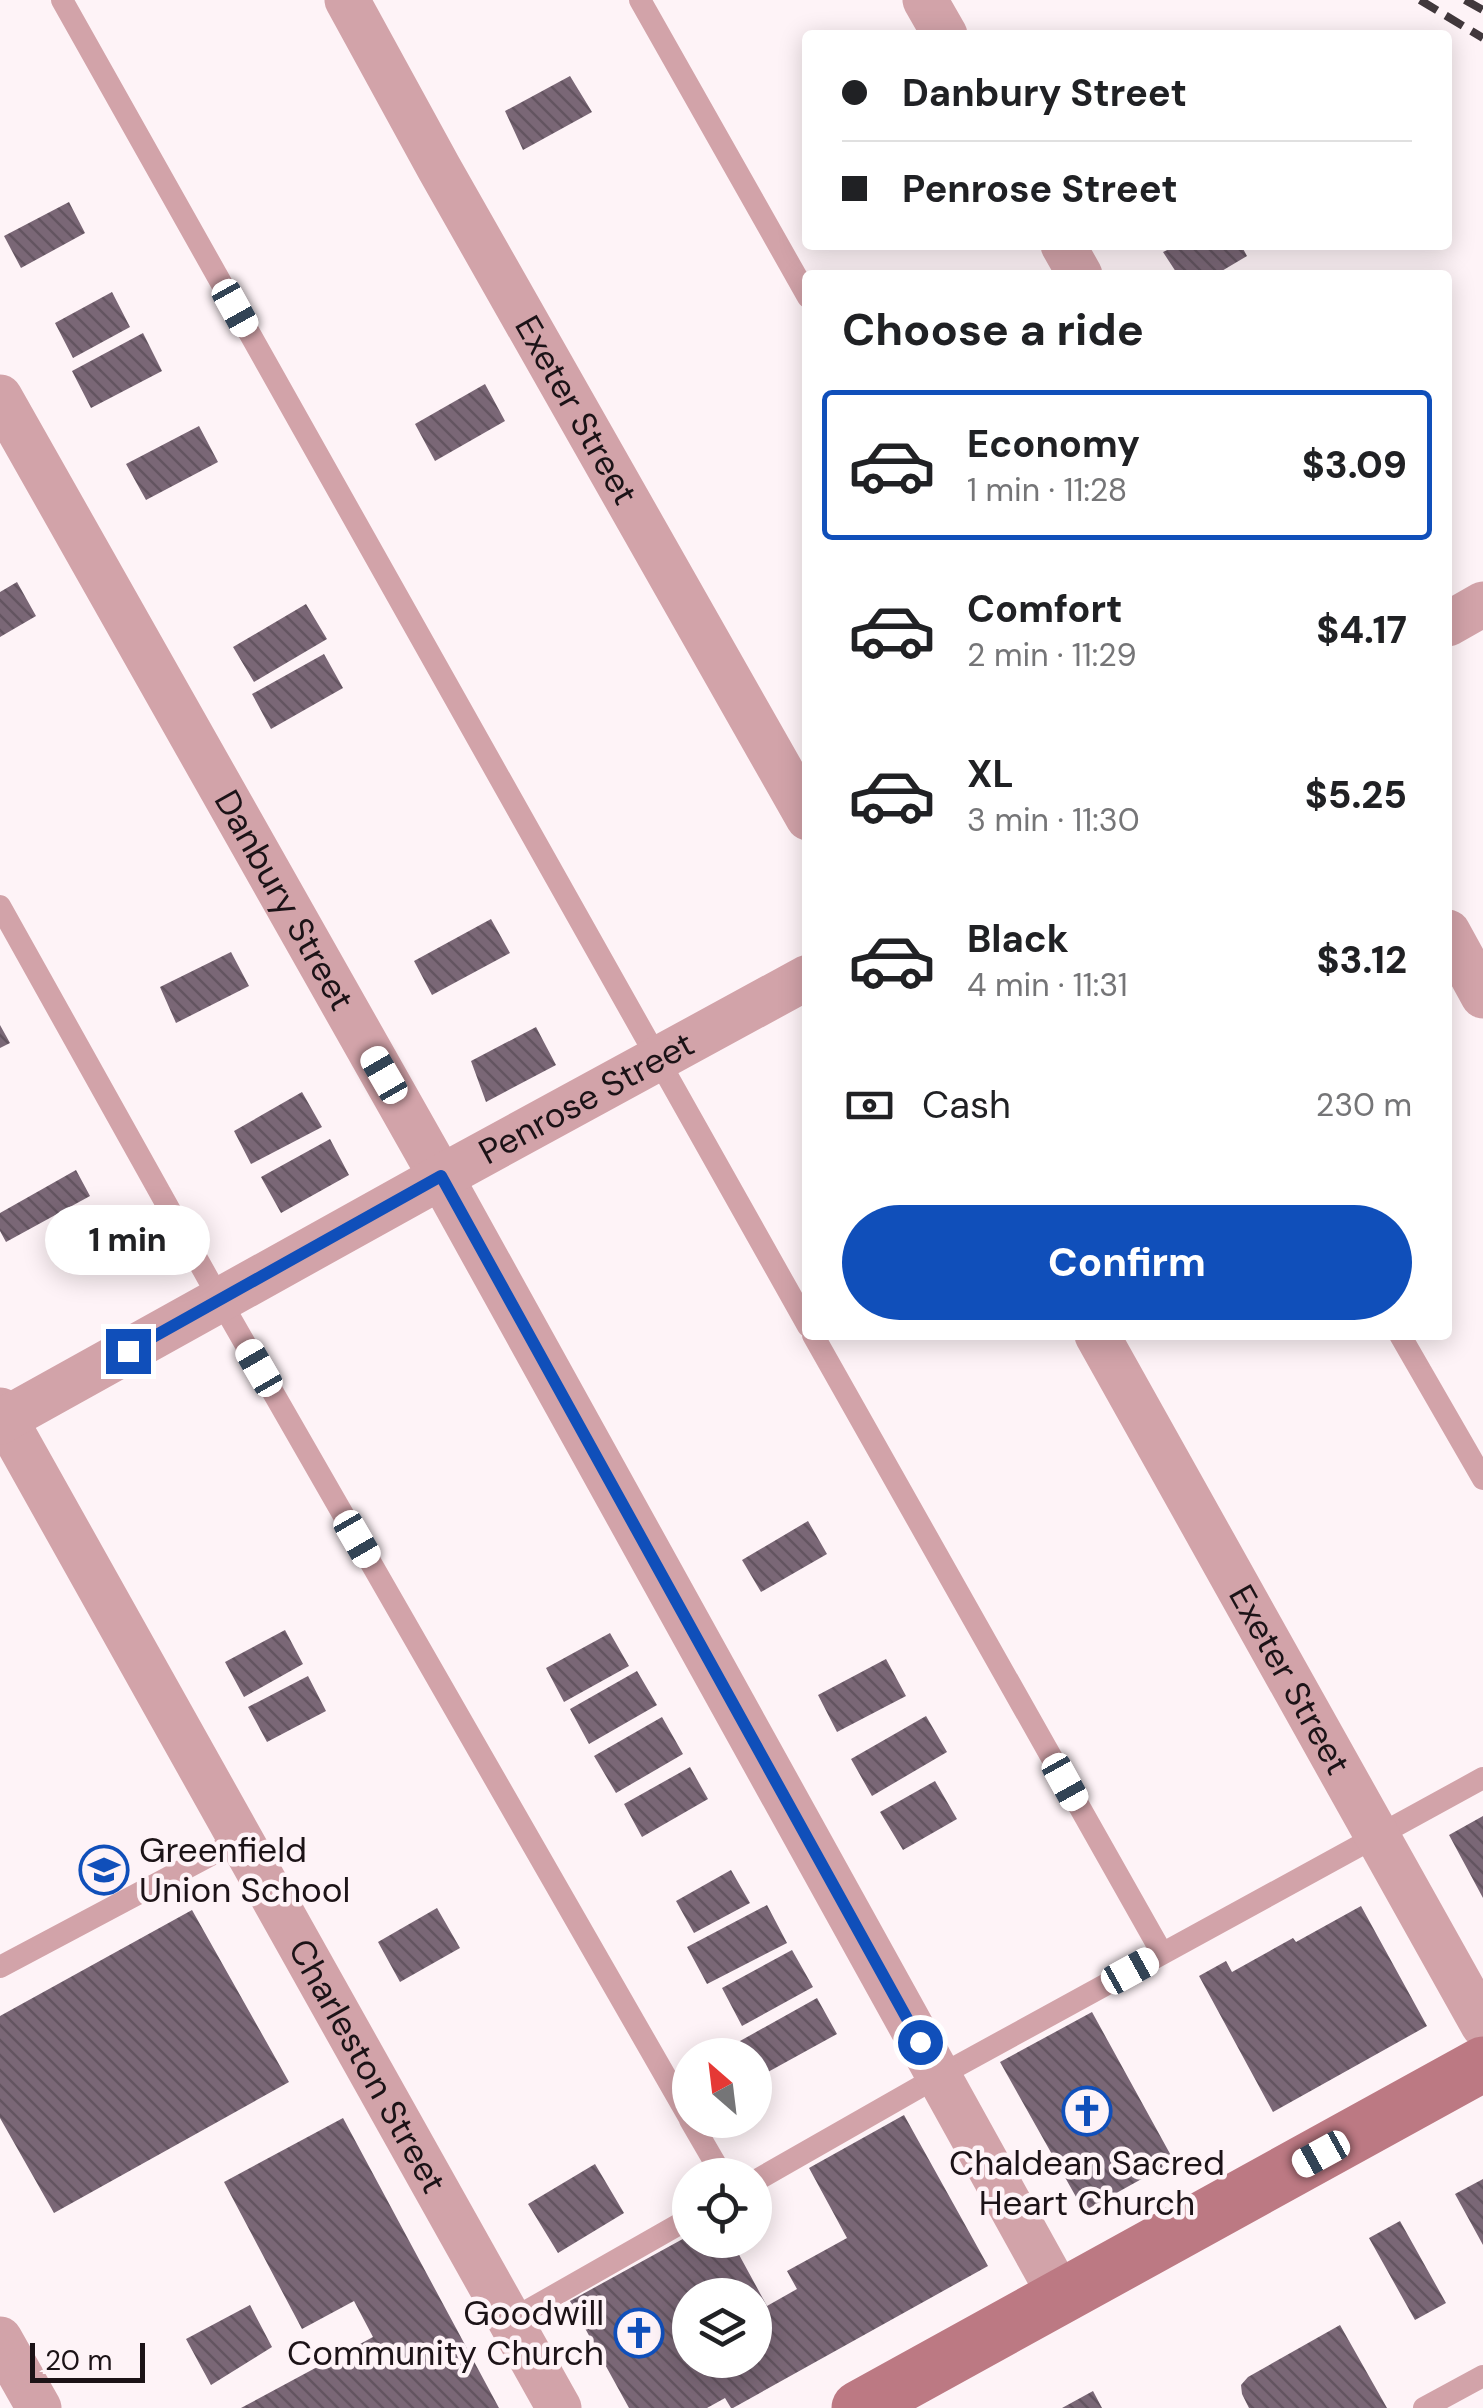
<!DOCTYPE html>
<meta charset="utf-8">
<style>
body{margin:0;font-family:"DM Sans",sans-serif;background:#f2f2f2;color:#202124;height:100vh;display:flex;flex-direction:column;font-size:38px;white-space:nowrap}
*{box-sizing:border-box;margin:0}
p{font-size:32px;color:#757577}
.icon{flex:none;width:55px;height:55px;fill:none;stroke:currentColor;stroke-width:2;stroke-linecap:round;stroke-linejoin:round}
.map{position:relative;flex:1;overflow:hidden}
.side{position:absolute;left:802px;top:270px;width:650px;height:1070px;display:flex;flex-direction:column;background:#fff;border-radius:10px;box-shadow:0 5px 25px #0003}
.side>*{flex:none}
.banner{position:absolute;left:802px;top:30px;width:650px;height:220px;border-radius:10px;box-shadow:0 5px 25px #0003;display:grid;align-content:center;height:220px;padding:0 40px;background:#fff}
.needle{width:65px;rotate:332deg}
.tools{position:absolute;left:672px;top:2038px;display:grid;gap:20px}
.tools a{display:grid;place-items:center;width:100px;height:100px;border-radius:50%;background:#fff;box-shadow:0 5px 25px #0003;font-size:50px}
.scale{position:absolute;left:30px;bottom:25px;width:115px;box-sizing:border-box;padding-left:10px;border:5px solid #1c1317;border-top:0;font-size:28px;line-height:35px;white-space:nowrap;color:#1c1317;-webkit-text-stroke:8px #fef3f7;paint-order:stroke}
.end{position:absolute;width:45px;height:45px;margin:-22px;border:12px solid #104fba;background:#fff;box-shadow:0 0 0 5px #fff}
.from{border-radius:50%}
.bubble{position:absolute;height:70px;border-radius:35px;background:#fff;box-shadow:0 5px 25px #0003;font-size:32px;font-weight:800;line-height:70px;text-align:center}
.car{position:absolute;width:30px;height:60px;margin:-30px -15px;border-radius:12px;box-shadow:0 0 8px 2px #0007;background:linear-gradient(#fff 24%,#345 0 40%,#fff 0 76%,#345 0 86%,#fff 0)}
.banner b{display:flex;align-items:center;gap:35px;height:95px;font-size:38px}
.banner b+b{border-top:2px solid #e0e0e0}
.banner i{width:25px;height:25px;background:#202124}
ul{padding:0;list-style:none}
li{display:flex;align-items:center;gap:30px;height:150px;margin:0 20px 15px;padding:0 20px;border:5px solid transparent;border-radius:10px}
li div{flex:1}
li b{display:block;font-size:38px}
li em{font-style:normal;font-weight:800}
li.selected{border-color:#104fba}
li>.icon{width:90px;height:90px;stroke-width:1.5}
h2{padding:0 40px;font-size:45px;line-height:120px}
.pay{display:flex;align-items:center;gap:25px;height:110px;padding:0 40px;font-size:38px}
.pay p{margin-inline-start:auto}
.cta{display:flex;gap:20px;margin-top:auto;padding:20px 40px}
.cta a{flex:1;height:115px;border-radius:60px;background:#104fba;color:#fff;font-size:40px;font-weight:800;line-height:115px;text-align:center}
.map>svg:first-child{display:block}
.building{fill:url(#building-back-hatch);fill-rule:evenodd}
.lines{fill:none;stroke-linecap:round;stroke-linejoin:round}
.service{stroke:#d2a3a9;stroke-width:22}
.minor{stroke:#d2a3a9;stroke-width:45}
.secondary{stroke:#bc7983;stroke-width:55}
.rail{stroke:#41383c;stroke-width:8;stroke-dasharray:20 10;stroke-linecap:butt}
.route{stroke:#104fba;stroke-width:12}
.labels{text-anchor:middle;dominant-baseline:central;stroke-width:9;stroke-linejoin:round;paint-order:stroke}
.street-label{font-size:35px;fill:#1c1317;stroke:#fef3f7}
.poi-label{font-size:35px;fill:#1c1317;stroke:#fef3f7;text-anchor:start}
</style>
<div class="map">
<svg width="1483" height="2408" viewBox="0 0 1483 2408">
<defs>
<pattern id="building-back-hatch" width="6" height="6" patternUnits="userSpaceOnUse" patternTransform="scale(2.5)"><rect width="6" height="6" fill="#7a6776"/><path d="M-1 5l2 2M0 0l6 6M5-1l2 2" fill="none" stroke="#635460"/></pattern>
</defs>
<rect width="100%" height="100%" fill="#fef3f7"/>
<path class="building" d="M570 76 592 112 523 150 505 111Z
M69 202 85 233 21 268 4 236Z
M1178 245H1241L1247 256 1215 275H1178L1163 252Z
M112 292 130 327 73 358 55 323Z
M143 333 162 371 91 408 72 371Z
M485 384 505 421 435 461 415 424Z
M199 426 218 462 146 500 126 464Z
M17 582 36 616 0 637V592Z
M306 604 327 639 254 682 233 647Z
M324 654 343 688 271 729 252 694Z
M491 919 510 953 432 995 414 961Z
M231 952 249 986 176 1023 160 987Z
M0 1025 10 1043 0 1048Z
M536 1027 556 1065 486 1102 471 1061Z
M302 1092 322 1127 251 1164 234 1131Z
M330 1139 349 1175 281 1213 261 1177Z
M76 1170 90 1196 6 1242 0 1231V1213Z
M808 1521 827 1554 761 1592 742 1560Z
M285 1630 303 1664 244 1697 225 1662Z
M610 1633 629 1666 564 1702 546 1668Z
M886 1659 906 1696 837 1732 818 1695Z
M637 1671 657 1705 589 1744 570 1709Z
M308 1676 326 1711 267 1742 248 1707Z
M926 1716 947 1752 872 1796 851 1759Z
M662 1717 683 1754 616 1793 594 1756Z
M690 1767 708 1799 642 1837 624 1804Z
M935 1781 957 1819 903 1850 880 1812Z
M1483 1816V1898L1449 1835Z
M731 1870 750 1903 694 1933 676 1901Z
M767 1905 787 1943 707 1984 687 1947Z
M1361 1906 1427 2026 1273 2112 1199 1976 1226 1961 1232 1972 1293 1938 1296 1942Z
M437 1908 460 1948 400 1982 378 1942Z
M192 1910 289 2082 54 2213 0 2118V2016Z
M792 1950 813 1987 742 2026 722 1988Z
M817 1998 837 2034 755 2079V2055H748L740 2041Z
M1092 2012 1174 2161 1084 2211 1000 2062Z
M904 2115 988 2266 733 2408H731L725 2398 707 2408H629L570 2301 690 2235V2240H731L767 2306 797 2289 787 2271 847 2238 809 2168ZM690 2295H755V2360H690Z
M343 2118 499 2408H241L373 2337 354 2301 302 2329 224 2182Z
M595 2164 624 2213 558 2253 528 2204Z
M1483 2179V2245L1455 2194Z
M1400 2221 1446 2303 1415 2320 1369 2238Z
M250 2305 272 2347 211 2385 186 2339Z
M1340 2325 1387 2408H1249L1242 2394 1241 2385 1248 2377Z
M1093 2391 1102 2408H1062Z"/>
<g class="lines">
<path class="service" d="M62 0 808 1326
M640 0 808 297
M0 906 220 1300 690 2119
M813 1335 1162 1953
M1400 1335 1483 1479
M0 1967 241 1839
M690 2120 722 2175
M755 2181 939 2076 1483 1778
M511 2320 690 2218
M1424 2408 1483 2376"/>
<g class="minor">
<path id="s1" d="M347 0 439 168 808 818"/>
<path d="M925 0 945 35"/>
<path d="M1063 245 1080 275"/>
<path id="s2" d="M0 397 441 1177 1061 2297"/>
<path d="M1448 624 1483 604"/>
<path d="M1448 932 1483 996"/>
<path id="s3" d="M1097 1335 1483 2025"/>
<path id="s4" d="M0 1410 559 2408"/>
<path id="s5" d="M0 1422 441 1177 808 977"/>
<path d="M0 2339 39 2408"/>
</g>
<path class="secondary" d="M859 2408 1483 2064"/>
<path class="rail" d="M1420 0 1483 38
M1465 0 1483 10"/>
</g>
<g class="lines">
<path class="route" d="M128 1351 441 1176 920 2042"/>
</g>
<defs>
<g id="school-ring" transform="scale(2.5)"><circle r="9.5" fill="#fef3f7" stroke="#104fba" stroke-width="1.5"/><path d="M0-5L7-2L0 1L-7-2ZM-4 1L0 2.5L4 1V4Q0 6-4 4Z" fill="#104fba"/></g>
<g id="church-ring" transform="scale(2.5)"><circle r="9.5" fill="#fef3f7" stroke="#104fba" stroke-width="1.5"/><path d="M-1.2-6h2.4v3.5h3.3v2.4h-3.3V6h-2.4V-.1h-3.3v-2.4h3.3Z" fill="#104fba"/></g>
</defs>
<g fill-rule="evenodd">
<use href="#school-ring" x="104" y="1870"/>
<use href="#church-ring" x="1087" y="2111"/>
<use href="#church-ring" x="639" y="2333"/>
</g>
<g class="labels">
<g class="street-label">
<text stroke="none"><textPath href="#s1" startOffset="470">Exeter Street</textPath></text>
<text stroke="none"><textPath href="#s2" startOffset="578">Danbury Street</textPath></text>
<text stroke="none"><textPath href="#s5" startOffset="670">Penrose Street</textPath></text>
<text stroke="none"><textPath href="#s3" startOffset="395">Exeter Street</textPath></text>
<text stroke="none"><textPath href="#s4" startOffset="752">Charleston Street</textPath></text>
</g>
<g class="poi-label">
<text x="139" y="1850">Greenfield<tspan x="139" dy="40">Union School</tspan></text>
<text x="1087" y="2163" text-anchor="middle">Chaldean Sacred<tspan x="1087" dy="40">Heart Church</tspan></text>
<text x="604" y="2313" text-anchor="end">Goodwill<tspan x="604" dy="40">Community Church</tspan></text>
</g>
</g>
</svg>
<div class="tools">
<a><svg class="needle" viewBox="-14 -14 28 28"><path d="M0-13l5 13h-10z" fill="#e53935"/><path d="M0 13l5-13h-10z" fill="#757577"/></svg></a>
<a><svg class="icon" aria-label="locate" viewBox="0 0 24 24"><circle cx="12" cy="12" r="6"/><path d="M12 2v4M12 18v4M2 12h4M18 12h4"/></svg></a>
<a><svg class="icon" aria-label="layers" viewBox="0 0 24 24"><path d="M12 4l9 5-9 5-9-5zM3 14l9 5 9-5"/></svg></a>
</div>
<div class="scale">20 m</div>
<i class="end from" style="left:920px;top:2042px"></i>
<i class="end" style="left:128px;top:1351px"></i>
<div class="bubble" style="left:45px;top:1205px;width:165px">1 min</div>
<i class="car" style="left:235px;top:308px;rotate:151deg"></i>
<i class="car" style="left:384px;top:1075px;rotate:330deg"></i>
<i class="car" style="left:259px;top:1368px;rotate:330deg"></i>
<i class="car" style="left:357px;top:1539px;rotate:150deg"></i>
<i class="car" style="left:1065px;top:1782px;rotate:151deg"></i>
<i class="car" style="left:1130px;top:1971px;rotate:61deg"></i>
<i class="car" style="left:1321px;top:2154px;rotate:241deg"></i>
<div class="banner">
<b><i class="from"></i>Danbury Street</b>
<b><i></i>Penrose Street</b>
</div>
<section class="side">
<h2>Choose a ride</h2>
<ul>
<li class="selected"><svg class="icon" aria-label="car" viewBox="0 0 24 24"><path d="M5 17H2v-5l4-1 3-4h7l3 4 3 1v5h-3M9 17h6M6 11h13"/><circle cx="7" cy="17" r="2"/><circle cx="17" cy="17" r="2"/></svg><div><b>Economy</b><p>1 min · 11:28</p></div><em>$3.09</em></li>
<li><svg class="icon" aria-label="car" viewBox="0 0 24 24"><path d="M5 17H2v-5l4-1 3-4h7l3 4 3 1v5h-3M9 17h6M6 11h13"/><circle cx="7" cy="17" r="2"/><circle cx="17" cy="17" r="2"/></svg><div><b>Comfort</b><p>2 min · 11:29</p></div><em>$4.17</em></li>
<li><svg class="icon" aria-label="car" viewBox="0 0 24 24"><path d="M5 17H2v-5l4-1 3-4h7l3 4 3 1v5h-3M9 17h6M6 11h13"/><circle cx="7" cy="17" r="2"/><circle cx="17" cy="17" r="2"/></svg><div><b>XL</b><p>3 min · 11:30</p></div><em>$5.25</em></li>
<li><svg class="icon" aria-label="car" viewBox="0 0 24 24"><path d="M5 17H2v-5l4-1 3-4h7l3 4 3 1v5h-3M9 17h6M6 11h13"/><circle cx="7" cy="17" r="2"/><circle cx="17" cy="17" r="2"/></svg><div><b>Black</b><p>4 min · 11:31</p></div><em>$3.12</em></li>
</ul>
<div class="pay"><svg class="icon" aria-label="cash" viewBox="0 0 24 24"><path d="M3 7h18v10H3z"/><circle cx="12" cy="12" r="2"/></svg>Cash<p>230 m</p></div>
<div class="cta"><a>Confirm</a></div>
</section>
</div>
